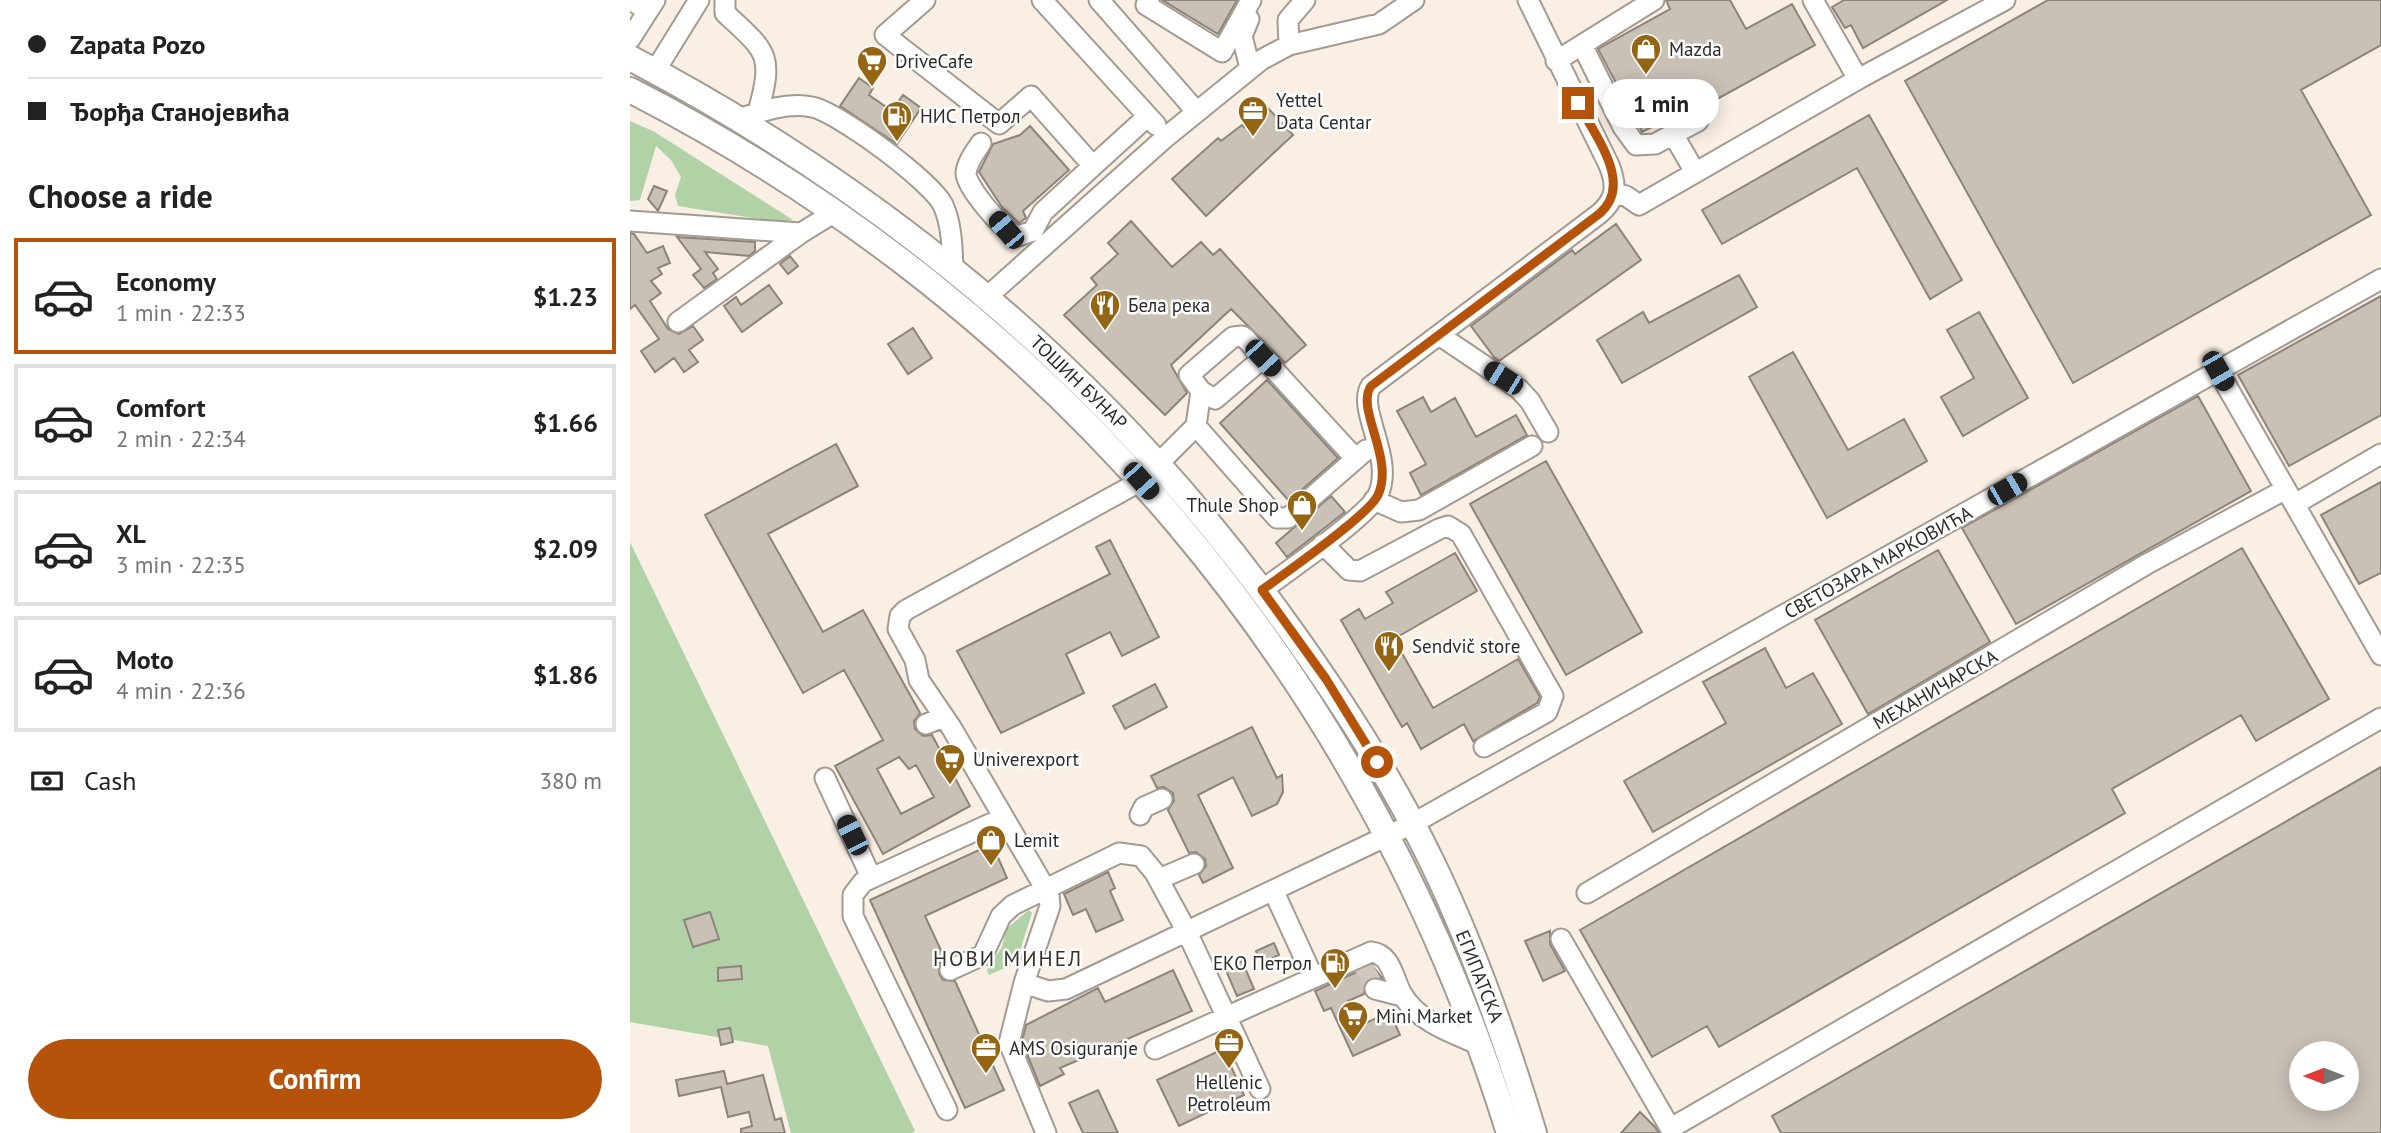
<!DOCTYPE html>
<meta charset="utf-8">
<style>
body{margin:0;font-family:"PT Sans",sans-serif;background:#f6f6f6;color:#222;height:100vh;display:flex;flex-direction:column;font-size:26px;white-space:nowrap}
*{box-sizing:border-box;margin:0}
p{font-size:23px;color:#767676}
.icon{flex:none;width:38px;height:38px;fill:none;stroke:currentColor;stroke-width:2;stroke-linecap:round;stroke-linejoin:round}
.map{position:relative;flex:1;overflow:hidden}
.sheet{display:flex;flex-direction:column;background:#fff;width:630px}
.sheet>*{flex:none}
.hud{display:grid;align-content:center;height:154px;padding:0 28px;background:#fff}
.needle{width:46px;rotate:270deg}
.fabs{position:absolute;left:1659px;top:1041px;display:grid;gap:14px}
.fabs a{display:grid;place-items:center;width:70px;height:70px;border-radius:50%;background:#fff;box-shadow:0 4px 18px #0003;font-size:35px}
.end{position:absolute;width:32px;height:32px;margin:-16px;border:9px solid #b45309;background:#fff;box-shadow:0 0 0 4px #fff}
.from{border-radius:50%}
.bubble{position:absolute;height:49px;border-radius:24px;background:#fff;box-shadow:0 4px 18px #0003;font-size:23px;font-weight:800;line-height:49px;text-align:center}
.car{position:absolute;width:21px;height:42px;margin:-21px -10px;border-radius:9px;box-shadow:0 0 5px 2px #0007;background:linear-gradient(#222 24%,#8ab4d8 0 40%,#222 0 76%,#8ab4d8 0 86%,#222 0)}
.hud b{display:flex;align-items:center;gap:24px;height:66px;font-size:26px}
.hud b+b{border-top:2px solid #e0e0e0}
.hud i{width:18px;height:18px;background:#222}
ul{padding:0;list-style:none}
li{display:flex;align-items:center;gap:21px;height:116px;margin:0 14px 10px;padding:0 14px;border:4px solid #e0e0e0;border-radius:0px}
li div{flex:1}
li b{display:block;font-size:26px}
li em{font-style:normal;font-weight:800}
li.current{border-color:#b45309}
li>.icon{width:63px;height:63px;stroke-width:1.5}
h2{padding:0 28px;font-size:32px;line-height:84px}
.pay{display:flex;align-items:center;gap:18px;height:77px;padding:0 28px;font-size:26px}
.pay p{margin-inline-start:auto}
.primary-button{display:flex;gap:14px;margin-top:auto;padding:14px 28px}
.primary-button a{flex:1;height:80px;border-radius:42px;background:#b45309;color:#fff;font-size:28px;font-weight:800;line-height:80px;text-align:center}
main{display:flex;flex:1;min-height:0}
.map>svg:first-child{display:block}
.green{fill:#b1d2a6}
.building{fill:#c9c0b6;stroke:#8c847b;stroke-width:2;fill-rule:evenodd}
.lines{fill:none;stroke-linecap:round;stroke-linejoin:round}
.minor-tunnel{stroke:#d0c8bf;stroke-width:19;stroke-dasharray:19 10;stroke-linecap:butt}
.minor-casing{stroke:#a39a91;stroke-width:23}
.major-casing{stroke:#a39a91;stroke-width:28}
.minor{stroke:#fff;stroke-width:19}
.major{stroke:#fff;stroke-width:24}
.route{stroke:#b45309;stroke-width:9}
.labels{text-anchor:middle;dominant-baseline:central;stroke-width:5;stroke-linejoin:round;paint-order:stroke}
.poi-label{font-size:19px;fill:#2e2a27;stroke:#fefefe;text-anchor:start}
.street-label{font-size:19px;fill:#2e2a27;stroke:#fefefe}
.neighbourhood-label{font-size:21px;letter-spacing:2px;fill:#362f27;stroke:#fefefe}
</style>
<main>
<section class="sheet">
<div class="hud">
<b><i class="from"></i>Zapata Pozo</b>
<b><i></i>Ђорђа Станојевића</b>
</div>
<h2>Choose a ride</h2>
<ul>
<li class="current"><svg class="icon" aria-label="car" viewBox="0 0 24 24"><path d="M5 17H2v-5l4-1 3-4h7l3 4 3 1v5h-3M9 17h6M6 11h13"/><circle cx="7" cy="17" r="2"/><circle cx="17" cy="17" r="2"/></svg><div><b>Economy</b><p>1 min · 22:33</p></div><em>$1.23</em></li>
<li><svg class="icon" aria-label="car" viewBox="0 0 24 24"><path d="M5 17H2v-5l4-1 3-4h7l3 4 3 1v5h-3M9 17h6M6 11h13"/><circle cx="7" cy="17" r="2"/><circle cx="17" cy="17" r="2"/></svg><div><b>Comfort</b><p>2 min · 22:34</p></div><em>$1.66</em></li>
<li><svg class="icon" aria-label="car" viewBox="0 0 24 24"><path d="M5 17H2v-5l4-1 3-4h7l3 4 3 1v5h-3M9 17h6M6 11h13"/><circle cx="7" cy="17" r="2"/><circle cx="17" cy="17" r="2"/></svg><div><b>XL</b><p>3 min · 22:35</p></div><em>$2.09</em></li>
<li><svg class="icon" aria-label="car" viewBox="0 0 24 24"><path d="M5 17H2v-5l4-1 3-4h7l3 4 3 1v5h-3M9 17h6M6 11h13"/><circle cx="7" cy="17" r="2"/><circle cx="17" cy="17" r="2"/></svg><div><b>Moto</b><p>4 min · 22:36</p></div><em>$1.86</em></li>
</ul>
<div class="pay"><svg class="icon" aria-label="cash" viewBox="0 0 24 24"><path d="M3 7h18v10H3z"/><circle cx="12" cy="12" r="2"/></svg>Cash<p>380 m</p></div>
<div class="primary-button"><a>Confirm</a></div>
</section>
<div class="map">
<svg width="1751" height="1133" viewBox="0 0 1751 1133">
<rect width="100%" height="100%" fill="#f9efe5"/>
<path class="green" d="M0 121 23 131 163 220 148 222 48 206 45 195 51 177 41 160 26 146 10 200 0 201Z
M0 542 285 1131 282 1133H161L138 1046 0 1022Z
M399 910 402 913 386 963 359 975 357 970 372 947 376 929Z"/>
<path class="building" d="M532 0H607L588 34Z
M1036 0H1100L1116 29 1162 4 1185 45 1069 109 1067 105 1012 132 968 49 1040 9Z
M1214 0H1317L1233 48 1221 25 1215 28 1202 7Z
M1418 0H1751V45L1671 90 1741 215 1443 383 1275 81Z
M229 78 243 88 239 95 262 111 273 95 291 108 267 144 210 106Z
M636 106 663 135 576 216 542 179 588 138 591 141 612 125 614 127Z
M1239 115 1332 280 1300 299 1227 168 1092 244 1072 210Z
M400 126 439 170 393 211 396 218 389 223 372 207 349 172 363 144 390 135Z
M24 186 37 191 28 211 18 199Z
M501 221 542 267 571 242 583 255 590 249 676 345 655 363 601 309 541 365 557 393 535 415 434 315 467 285 461 278 488 254 478 243Z
M986 224 1011 260 869 361 864 357 841 326 942 250 945 254Z
M0 233 4 234 17 253 33 246 40 263 28 268 32 274 21 281 31 293 20 301 38 329 49 334 63 326 73 340 59 350 68 362 54 372 44 358 25 372 11 351 29 339 5 305 0 309Z
M47 237 125 242V251L119 256 75 252 88 269 83 273 87 279 74 288 63 275 71 269Z
M160 256 168 266 158 274 150 264Z
M1109 275 1127 307 992 383 967 340 1013 312 1019 323Z
M139 285 152 303 112 332 94 306 106 297 111 305Z
M1751 296V415L1659 466 1608 375Z
M1349 312 1398 398 1333 436 1311 397 1344 378 1317 330Z
M283 328 302 358 278 374 258 344Z
M1163 352 1218 450 1274 419 1297 461 1197 518 1119 377Z
M637 380 708 458 659 501 590 423Z
M1568 396 1621 491 1386 624 1332 528Z
M793 397 801 412 825 398 846 437 886 415 897 435 791 495 780 473 796 464 767 411Z
M206 444 228 486 138 534 193 632 233 610 290 713 284 721 285 729 293 736 302 735 340 806 253 854 205 766 253 740 214 670 173 693 75 515ZM269 757 279 769 286 765 304 797 271 814 247 769Z
M916 461 1012 632 936 675 840 504Z
M1751 482V573L1729 584 1691 515Z
M701 496 715 512 657 557 646 543Z
M480 540 529 637 492 656 480 632 436 654 454 693 371 733 327 651 480 574 466 547Z
M1612 548 1699 699 1626 741 1611 715 1482 789 1495 813 1089 1047 1077 1026 1022 1057 950 930Z
M1308 550 1360 642 1238 714 1185 620Z
M825 553 847 591 764 639 803 708 888 659 910 697 907 703 843 741 834 724 791 749 777 723 772 727 711 620 729 609 735 619 763 603 756 592Z
M1135 648 1156 688 1183 673 1212 724 1023 832 994 781 1096 723 1073 682Z
M525 684 537 707 495 729 483 706Z
M622 727 647 778 652 775 653 792 647 804 622 816 603 777 568 795 603 868 573 883 569 875 576 866 575 859 566 852 559 853 538 810 544 801 543 793 534 787 527 788 521 776Z
M1751 767V1133H1151L1142 1116ZM1671 1054H1717V1099H1671Z
M362 844 377 878 295 916 315 959 310 963 309 974 313 980 325 981 374 1090 335 1108 240 900Z
M478 872 485 888 480 891 493 920 466 932 456 909 443 915 434 894Z
M80 912 89 939 63 947 54 920Z
M920 931V944L935 971 913 981 895 941Z
M644 943 649 955 631 963 626 951Z
M612 961 624 989 607 996 595 968Z
M742 965 752 978 737 980 734 994 718 1001 729 1026 760 1012 770 1035 723 1056 701 1008 694 1011 685 991Z
M111 966 112 979 88 981V968Z
M543 970 562 1011 430 1068 434 1074 410 1086 392 1042 396 1025 468 988 475 1002Z
M100 1028 103 1042 91 1045 88 1030Z
M593 1049 614 1095 549 1126 527 1080Z
M94 1071 97 1084 133 1075 145 1120 151 1118 155 1133H111V1129L122 1126 119 1112 98 1117 91 1087 49 1096 46 1080Z
M468 1090 488 1133H453L439 1103Z
M1010 1112 1025 1127 1029 1133H991Z"/>
<g class="lines">
<path class="minor-tunnel" d="M734 967 745 989"/>
<g class="minor-casing">
<path id="minor" d="M1 0 18 11
M95 0V13C137 52 144 54 128 112
M295 0 255 35 369 124 401 96 463 166 518 116
M412 0 526 125
M469 0 566 111
M519 0 516 5 592 52 621 0
M1183 0 1228 79
M619 19 612 36 620 68
M0 39 25 0
M659 45 658 20 675 0
M952 45 993 127 1006 145 1025 144 1068 121
M926 61 1024 0
M25 71 69 0
M109 119C131 111 158 102 182 107 208 112 301 181 313 205 322 225 322 247 323 268
M1043 134 1065 172
M351 143C345 152 337 162 336 173 336 187 374 232 388 236L403 231 413 212 463 166
M985 193 996 196 1009 205 1232 77 1375 0
M0 221 171 233
M358 296 536 137 631 60 659 45 749 24 784 0
M48 322 171 233 205 212
M809 335 889 389 900 401 918 432
M633 358 585 399 571 391 559 375 603 337 612 336 615 338 725 458
M1588 371 1751 655
M571 391 566 426 647 518H658L736 450
M744 500 771 512 789 510 902 446
M1665 504 1751 454
M693 544 719 570 730 571 809 529 818 526 831 534 923 696 917 712 854 747
M632 590C654 574 739 515 748 495 765 458 726 409 741 386L969 214C987 199 987 185 979 165L898 0
M296 724 314 717
M195 778 241 877
M510 815 514 807 532 799
M529 879 564 864
M644 892 683 977
M957 893 1517 564 1656 489
M931 939 1043 1133
M320 970 353 955 371 916 383 905 489 853 511 856 525 873 557 932 630 1089
M394 983 418 991 436 989 782 824 1751 279
M745 989 772 996
M525 1049 741 952C762 954 763 979 772 994 788 1022 822 1033 850 1045
M317 1110 223 916V895L233 882 373 818
M1041 1128 1751 718
M416 1133 379 1043 394 983 420 906 419 895 321 727 289 680 285 660 268 629 270 616 276 610 511 481 566 426"/>
</g>
<g class="major-casing">
<path id="major" d="M0 58C261 195 482 381 654 621 709 697 761 777 802 862 844 949 876 1040 904 1133
M0 90C425 308 738 676 879 1133"/>
</g>
<use href="#minor" class="minor"/>
<use href="#major" class="major"/>
</g>
<g class="lines">
<path class="route" d="M747 762 696 679 632 590C654 574 739 515 748 495 765 458 725 409 741 386L969 214C1005 184 964 135 948 103"/>
</g>
<defs>
<g id="shop-pin" transform="scale(1.575)"><path d="M0 17L-7.5 6A9.5 9.5 0 1 1 7.5 6Z" fill="#946614" stroke="#fefefe"/><path d="M-5-2.5h2.3a2.7 3.5 0 0 1 5.4 0H5L5.5 6h-11ZM-1.5-2.5h3a1.5 2.3 0 0 0-3 0Z" fill="#fff"/></g>
<g id="supermarket-pin" transform="scale(1.575)"><path d="M0 17L-7.5 6A9.5 9.5 0 1 1 7.5 6Z" fill="#946614" stroke="#fefefe"/><path d="M-6-5.5h2.5l.6 2H6L4.5 2H-2.5L-4.4-4H-6ZM-1.5 3.2a1.3 1.3 0 1 0 .1 0ZM3 3.2a1.3 1.3 0 1 0 .1 0Z" fill="#fff"/></g>
<g id="office-pin" transform="scale(1.575)"><path d="M0 17L-7.5 6A9.5 9.5 0 1 1 7.5 6Z" fill="#946614" stroke="#fefefe"/><path d="M-6-3h4V-5.5h4V-3h4V5H-6ZM-1-4.5V-3h2v-1.5ZM-6 0V1H6V0Z" fill="#fff"/></g>
<g id="fuel-pin" transform="scale(1.575)"><path d="M0 17L-7.5 6A9.5 9.5 0 1 1 7.5 6Z" fill="#946614" stroke="#fefefe"/><path d="M-5.5-6h7V0h2V4h1.3V-2.5L3-4.5l.8-.8L6-3V5H2.5V1h-1V6h-7ZM-4.2-4.7v3.2H.2V-4.7Z" fill="#fff"/></g>
<g id="restaurant-pin" transform="scale(1.575)"><path d="M0 17L-7.5 6A9.5 9.5 0 1 1 7.5 6Z" fill="#946614" stroke="#fefefe"/><path d="M-5-6h1v4h1v-4h1v4h1v-4h1v5L-1.5 .5V6h-2V.5L-5-1ZM5-6V6H3V1.5H1.5Q1.5-4 5-6Z" fill="#fff"/></g>
</defs>
<g fill-rule="evenodd">
<use href="#shop-pin" x="1016" y="49"/>
<use href="#supermarket-pin" x="242" y="61"/>
<use href="#office-pin" x="623" y="111"/>
<use href="#fuel-pin" x="267" y="116"/>
<use href="#restaurant-pin" x="475" y="305"/>
<use href="#shop-pin" x="672" y="505"/>
<use href="#restaurant-pin" x="759" y="646"/>
<use href="#supermarket-pin" x="320" y="759"/>
<use href="#shop-pin" x="361" y="840"/>
<use href="#fuel-pin" x="705" y="963"/>
<use href="#supermarket-pin" x="723" y="1016"/>
<use href="#office-pin" x="599" y="1043"/>
<use href="#office-pin" x="356" y="1048"/>
</g>
<g class="labels">
<g class="poi-label">
<text x="1039" y="49">Mazda</text>
<text x="265" y="61">DriveCafe</text>
<text x="646" y="100">Yettel<tspan x="646" dy="22">Data Centar</tspan></text>
<text x="290" y="116">НИС Петрол</text>
<text x="498" y="305">Бела река</text>
<text x="649" y="505" text-anchor="end">Thule Shop</text>
<text x="782" y="646">Sendvič store</text>
<text x="343" y="759">Univerexport</text>
<text x="384" y="840">Lemit</text>
<text x="682" y="963" text-anchor="end">ЕКО Петрол</text>
<text x="746" y="1016">Mini Market</text>
<text x="379" y="1048">AMS Osiguranje</text>
<text x="599" y="1082" text-anchor="middle">Hellenic<tspan x="599" dy="22">Petroleum</tspan></text>
</g>
<g class="street-label">
<text transform="translate(449 382) rotate(44)">ТОШИН БУНАР</text>
<text transform="translate(1248 562) rotate(-29)">СВЕТОЗАРА МАРКОВИЋА</text>
<text transform="translate(1305 689) rotate(-30)">МЕХАНИЧАРСКА</text>
<text transform="translate(850 976) rotate(68)">ЕГИПАТСКА</text>
</g>
<g class="neighbourhood-label">
<text x="378" y="958">НОВИ МИНЕЛ</text>
</g>
</g>
</svg>
<div class="fabs">
<a><svg class="needle" viewBox="-14 -14 28 28"><path d="M0-13l5 13h-10z" fill="#e53935"/><path d="M0 13l5-13h-10z" fill="#767676"/></svg></a>
</div>
<i class="end from" style="left:747px;top:762px"></i>
<i class="end" style="left:948px;top:103px"></i>
<div class="bubble" style="left:973px;top:79px;width:116px">1 min</div>
<i class="car" style="left:376px;top:230px;rotate:320deg"></i>
<i class="car" style="left:633px;top:358px;rotate:137deg"></i>
<i class="car" style="left:1588px;top:371px;rotate:150deg"></i>
<i class="car" style="left:873px;top:378px;rotate:302deg"></i>
<i class="car" style="left:511px;top:481px;rotate:138deg"></i>
<i class="car" style="left:1377px;top:489px;rotate:60deg"></i>
<i class="car" style="left:222px;top:835px;rotate:334deg"></i>
</div>
</main>
